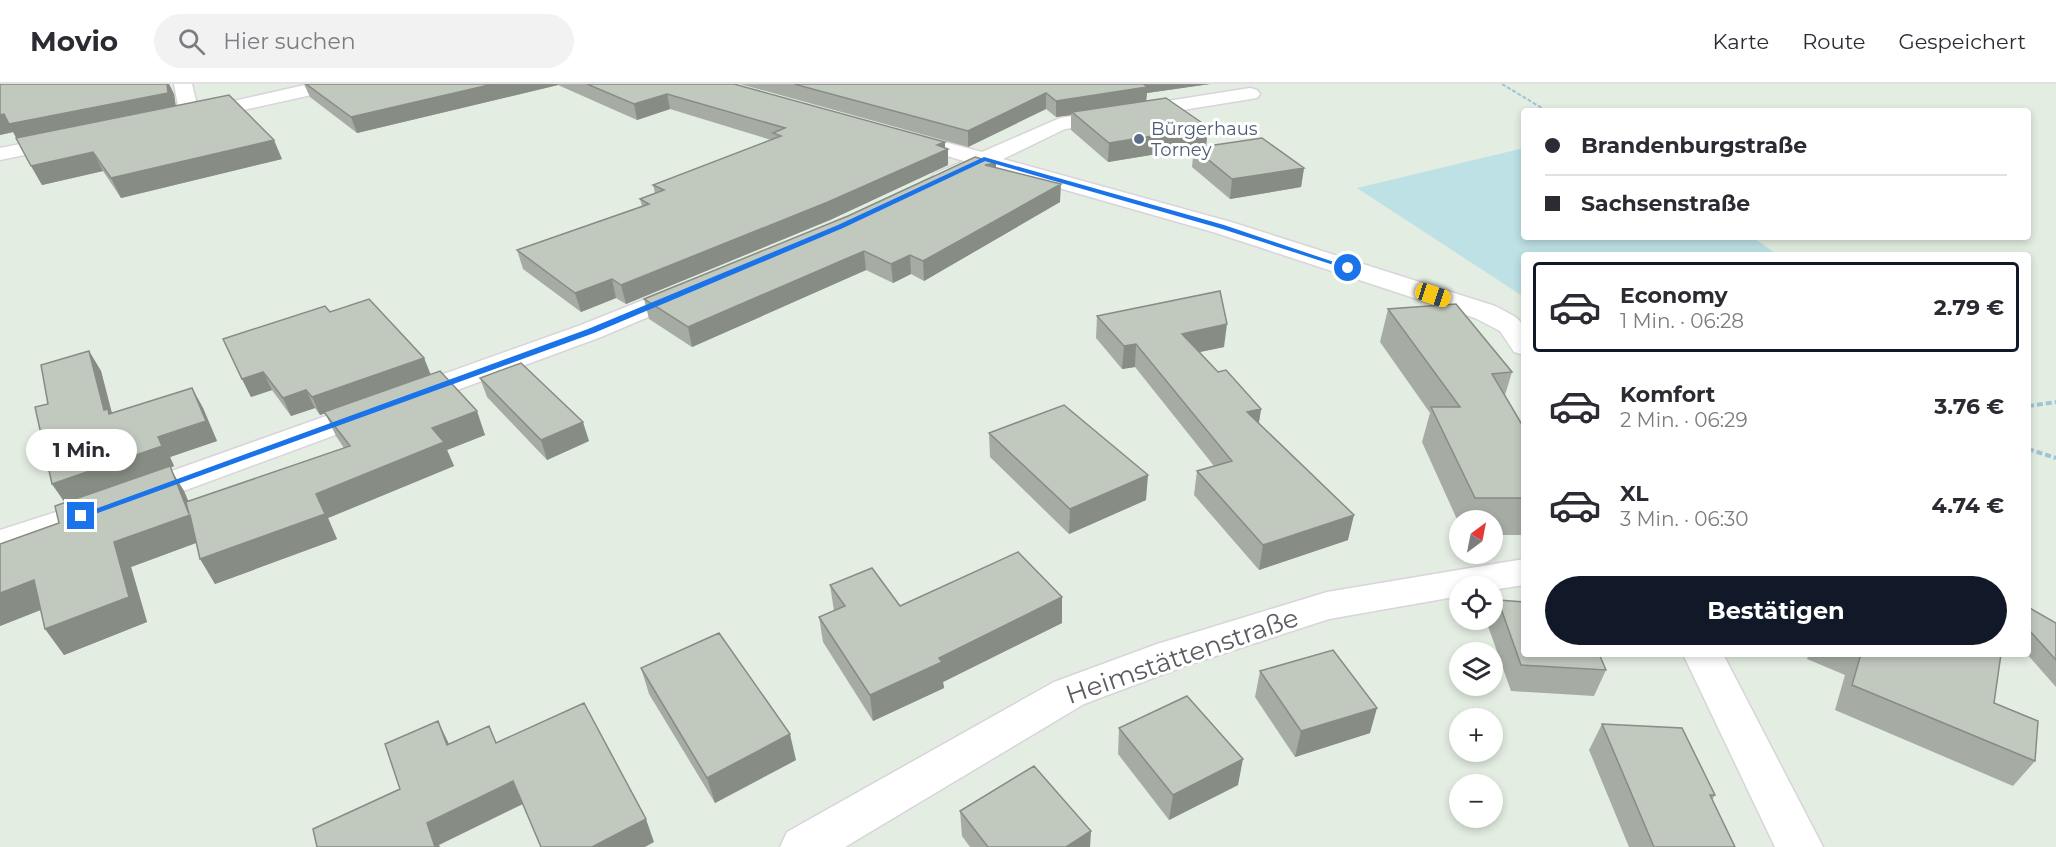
<!DOCTYPE html>
<html lang="de">
<meta charset="utf-8">
<style>
body{margin:0;font-family:Montserrat,sans-serif;background:#f2f2f3;color:#2b2b33;height:100vh;display:flex;flex-direction:column;font-size:22px;white-space:nowrap}
*{box-sizing:border-box;margin:0}
p{font-size:20px;color:#7c7c81}
.icon{flex:none;width:33px;height:33px;fill:none;stroke:currentColor;stroke-width:2;stroke-linecap:round;stroke-linejoin:round}
.map{position:relative;flex:1;overflow:hidden}
.side{position:absolute;left:1521px;top:168px;width:510px;height:405px;display:flex;flex-direction:column;background:#fff;border-radius:6px;box-shadow:0 3px 9px #0003}
.side>*{flex:none}
.hud{position:absolute;left:1521px;top:24px;width:510px;height:132px;border-radius:6px;box-shadow:0 3px 9px #0003;display:grid;align-content:center;height:132px;padding:0 24px;background:#fff}
.needle{width:39px;rotate:32deg}
.fabs{position:absolute;left:1449px;top:426px;display:grid;gap:12px}
.fabs a{display:grid;place-items:center;width:54px;height:54px;border-radius:50%;background:#fff;box-shadow:0 3px 9px #0003;font-size:30px}
.end{position:absolute;width:27px;height:27px;margin:-14px;border:8px solid #1a73e8;background:#fff;box-shadow:0 0 0 3px #fff}
.from{border-radius:50%}
.bubble{position:absolute;height:42px;border-radius:21px;background:#fff;box-shadow:0 3px 9px #0003;font-size:20px;font-weight:700;line-height:42px;text-align:center}
.car{position:absolute;width:18px;height:36px;margin:-18px -9px;border-radius:8px;box-shadow:0 0 4px 2px #0007;background:linear-gradient(#f5c518 24%,#345 0 40%,#f5c518 0 76%,#345 0 86%,#f5c518 0)}
.hud b{display:flex;align-items:center;gap:21px;height:57px;font-size:22px}
.hud b+b{border-top:2px solid #e1e1e2}
.hud i{width:15px;height:15px;background:#2b2b33}
ul{padding:10px 0 0;list-style:none}
li{display:flex;align-items:center;gap:18px;height:90px;margin:0 12px 9px;padding:0 12px;border:3px solid transparent;border-radius:6px}
li div{flex:1}
li b{display:block;font-size:22px}
li em{font-style:normal;font-weight:700}
li.on{border-color:#111827}
li>.icon{width:54px;height:54px;stroke-width:1.5}
.cta{display:flex;gap:12px;margin-top:auto;padding:12px 24px}
.cta a{flex:1;height:69px;border-radius:36px;background:#111827;color:#fff;font-size:24px;font-weight:700;line-height:69px;text-align:center}
header{display:flex;align-items:center;gap:36px;box-sizing:border-box;height:84px;padding:0 30px;background:#fff;border-bottom:2px solid #e1e1e2}
header strong{font-size:28px}
nav{display:flex;gap:33px;margin-inline-start:auto;font-size:21px}
.search{width:420px;height:54px;background:#f2f2f3;display:flex;align-items:center;gap:15px;box-sizing:border-box;padding:0 21px;border-radius:33px;color:#7c7c81;font-size:22px}
.map>svg:first-child{display:block}
.green{fill:#bde1e5}
.lines{fill:none;stroke-linecap:round;stroke-linejoin:round}
.minor-casing{stroke:#d9d4db;stroke-width:3}
.path-far1{stroke:#a0c3d7;stroke-width:2;stroke-dasharray:4 2;stroke-linecap:butt}
.path{stroke:#a0c3d7;stroke-width:4;stroke-dasharray:6 3;stroke-linecap:butt}
.minor{fill:#fff;fill-rule:evenodd}
.wall{fill:#a6aca3}
.shaded-wall{fill:#878c84}
.building{fill:#c1c8bd;stroke:#878c84;stroke-width:1.5}
.route{fill:#1a73e8}
.service-dot{fill:#5c6f8a;stroke:#fff;stroke-width:2}
.labels{text-anchor:middle;dominant-baseline:central;stroke-width:6;stroke-linejoin:round;paint-order:stroke}
.far-service-label{font-size:18px;fill:#4e5e75;stroke:#fff;text-anchor:start}
.near-street-label{font-size:26px;fill:#5f5a62;stroke:#fff}
</style>
<header>
<strong>Movio</strong>
<div class="search"><svg class="icon" aria-label="search" viewBox="0 0 24 24"><circle cx="10" cy="10" r="6"/><path d="M15 15l6 6"/></svg>Hier suchen</div>
<nav><a>Karte</a><a>Route</a><a>Gespeichert</a></nav>
</header>
<div class="map">
<svg width="2056" height="763" viewBox="0 0 2056 763">
<rect width="100%" height="100%" fill="#e3ede1"/>
<path class="green" d="M1524 64V153H1752L1778 171H1524V213L1357 104Z"/>
<g class="lines">
<g class="minor-casing">
<path id="minor" d="M174 0H192L198 25 309 0H343L334 6 190 38 183 36 180 32Z
M1250 4 1257 6 1260 10 1257 14 1065 45 1003 75 1231 138 1495 222C1526 238 1524 235 1524 271L1514 268 1500 247 1475 234 1213 148 985 83 950 100H934L931 95 934 90 964 77 896 57 893 53 896 49 903 47 982 68 1060 34Z
M66 51 73 53 76 57 73 61 0 76V64Z
M686 199 695 201 699 207 695 213 601 253 148 420 136 423 124 420 119 412 124 404 581 241Z
M56 428 68 432 74 440 68 448 0 471V446Z
M1524 475V501L1492 506V502H1460V512L1329 535 1185 582 1084 620 845 763H780L787 748 1054 598 1157 560 1327 508Z
M1683 570H1723L1823 763H1775Z"/>
</g>
<path class="path-far1" d="M1502 0 1542 24"/>
<path class="path" d="M2028 322 2056 318
M2028 365 2056 374"/>
<use href="#minor" class="minor"/>
</g>
<path class="wall" d="M0 0H169L174 10 176 22 282 75 121 114 103 87 42 101 13 48 0 51Z
M304 0H734L945 64 948 81 830 136 626 220 616 214 581 228 523 185 517 166 642 122 640 115 655 109 653 101 771 56 670 25 637 36 558 1 357 49 310 13Z
M740 0H1210L1147 9 1146 17 1208 43 1206 62 1108 78 1071 46V31L1056 33 1046 25 968 63Z
M1194 64 1304 84 1301 103 1230 115 1192 83Z
M996 84 1060 118 924 197 911 190 893 199 866 186 692 263 649 235 644 215Z
M1388 225 1512 288 1505 311 1524 344V451H1492V436H1460V442L1422 358 1430 329 1380 258Z
M330 228 424 274 431 291 485 351 447 366 454 382 328 434 337 455 215 500 196 459 131 483 147 538 64 571 41 526 0 542V460L59 439 65 419 52 400 48 320 89 267 101 287 112 329 192 304 203 324 217 357 170 373 174 382 170 384 184 407 188 417 344 364 336 352 325 329 320 331 315 324 291 332 272 306 251 313 242 295Z
M1097 232 1224 263 1200 268 1218 288 1261 325 1259 339 1348 456 1259 486 1194 411 1197 387 1214 382 1135 283 1122 285 1096 254Z
M480 294 589 357 547 376 487 313Z
M989 349 1146 416 1069 450 990 373Z
M830 501 900 522 1062 513V539L943 598 944 604 873 637 823 558 819 533 834 527Z
M1498 516 1606 586 1594 612 1511 607 1488 542 1491 536H1492V530Z
M2028 523 2056 539V603L2027 570H2028Z
M1809 570H2001L1994 619 2035 677 2013 702 1835 626 1845 591 1807 575Z
M641 584 796 676 715 719 649 610Z
M1260 587 1370 649 1295 673 1255 613Z
M1602 640 1715 711 1712 716 1735 763H1629L1589 666Z
M1119 644 1238 701 1169 736 1118 670Z
M960 727 1090 763H970L962 752Z"/>
<path class="shaded-wall" d="M167 0H169L174 10 176 26 19 58 13 48 0 51V31Z
M493 0H558V1L357 49 351 33Z
M1137 0H1210L1147 9 1146 18 1072 28 1071 31 1056 33V17Z
M1046 9V25L968 63V47Z
M667 10 670 25 637 36 634 20Z
M1208 43 1206 62 1108 78 1109 59Z
M274 56 282 75 121 114 111 94Z
M945 58V66L948 65V81L830 136 626 220 621 201Z
M93 68 103 87 42 101 31 82Z
M996 79V97L985 81Z
M1304 84 1301 103 1230 115 1232 95Z
M1061 100 1060 118 924 197 923 177Z
M864 167 866 186 692 263 688 243Z
M910 171 911 190 893 199 891 180Z
M612 195 616 214 581 228 575 209Z
M1227 240 1224 263 1180 272 1182 250Z
M1136 260 1135 283 1122 285 1124 262Z
M89 267 101 287 113 334 104 326Z
M424 274 431 292 320 331 312 313Z
M263 288 272 306 251 313 242 295Z
M192 304 203 324 217 357 170 373 174 382 170 384 184 407 204 454 189 430 66 420 52 400Z
M306 306 315 324 291 332 283 314Z
M1261 325 1257 349 1247 328Z
M477 327 485 351 447 366 454 382 328 434 337 455 215 500 200 475 432 344Z
M583 338 589 357 547 376 541 356Z
M1148 391 1146 416 1069 450 1070 425Z
M190 431 204 456 131 483 147 538 64 571 45 545 114 458Z
M1354 431 1348 456 1259 486 1263 461Z
M34 496 53 521 0 542V509Z
M1062 513V539L943 598 944 604 873 637 870 611 939 574Z
M1377 624 1370 649 1295 673 1301 647Z
M438 637 449 660 447 661Z
M790 650 796 676 715 719 707 694Z
M1243 675 1238 701 1169 736 1173 711Z
M513 697 523 720 439 761 440 763H435L427 739Z
M646 735 654 758 645 763H592Z
M1091 747 1090 763H1066Z"/>
<path class="building" d="M0 0H167L168 9 9 40 4 30 0 31Z
M306 0H493L351 33Z
M587 0H734L945 58 937 61 948 65 828 118 621 201 612 195 575 209 517 166 649 120 640 115 664 106 653 101 781 52 773 49 785 44 667 10 634 20Z
M794 0H1143L1147 3 1056 17 1046 9 968 47Z
M229 11 274 56 111 94 93 68 31 82 16 54Z
M1166 14 1208 43 1109 59 1072 28Z
M1262 54 1304 84 1232 95 1194 64Z
M975 73 996 79 985 81 1061 100 923 177 910 171 891 180 864 167 688 243 644 215 848 132Z
M1220 207 1227 240 1182 250 1218 288 1226 286 1261 325 1247 328 1354 431 1263 461 1197 387 1232 377 1136 260 1124 262 1097 232Z
M369 215 424 274 312 313 306 306 283 314 263 288 242 295 223 255 325 222 330 228Z
M1456 220 1512 288 1492 290 1524 344V414H1475L1431 323H1460L1388 225Z
M89 267 104 326 108 325 109 330 192 304 206 337 158 353 162 362 52 400 35 323 48 320 41 281Z
M521 279 583 338 541 356 480 294Z
M440 287 477 327 432 344 444 358 316 410 325 430 200 475 190 431 114 458 129 513 45 545 34 496 0 509V460L59 439 55 422 170 382 189 430 186 418 350 362 324 328Z
M1064 321 1148 391 1070 425 989 349Z
M1018 468 1062 513 939 574 942 578 870 611 819 533 845 522 830 501 872 484 900 522Z
M1498 516 1524 518V570H1599L1606 586 1521 581Z
M2028 523 2056 539V576L2028 545Z
M719 549 790 650 707 694 641 584Z
M1333 566 1377 624 1301 647 1260 587Z
M1861 570H2001L1994 619 2038 637 2035 677 1852 601Z
M1187 612 1243 675 1173 711 1119 644Z
M584 619 646 735 592 763H541L513 697 427 739 435 763H317L313 745 400 705 385 660 438 637 447 661 489 642 496 659Z
M1602 640 1682 644 1715 711H1710L1735 763H1654Z
M1034 682 1091 747 1066 763H988L960 727Z"/>
<path class="route" d="M984 73 1224 141 1352 184 1346 185 1219 144 985 77 843 144 594 249 84 434 76 432 588 245 838 141Z"/>
<circle class="service-dot" cx="1139" cy="55" r="6"/>
<g class="labels">
<g class="far-service-label">
<text x="1151" y="45">Bürgerhaus<tspan x="1151" dy="21">Torney</tspan></text>
</g>
<g class="near-street-label">
<text transform="translate(1182 572) rotate(-19)">Heimstättenstraße</text>
</g>
</g>
</svg>
<div class="fabs">
<a><svg class="needle" viewBox="-14 -14 28 28"><path d="M0-13l5 13h-10z" fill="#e53935"/><path d="M0 13l5-13h-10z" fill="#7c7c81"/></svg></a>
<a><svg class="icon" aria-label="locate" viewBox="0 0 24 24"><circle cx="12" cy="12" r="6"/><path d="M12 2v4M12 18v4M2 12h4M18 12h4"/></svg></a>
<a><svg class="icon" aria-label="layers" viewBox="0 0 24 24"><path d="M12 4l9 5-9 5-9-5zM3 14l9 5 9-5"/></svg></a>
<a>+</a>
<a>−</a>
</div>
<i class="end from" style="left:1348px;top:184px"></i>
<i class="end" style="left:81px;top:432px"></i>
<div class="bubble" style="left:26px;top:345px;width:111px">1 Min.</div>
<i class="car" style="left:1433px;top:211px;rotate:108deg"></i>
<div class="hud">
<b><i class="from"></i>Brandenburgstraße</b>
<b><i></i>Sachsenstraße</b>
</div>
<section class="side">
<ul>
<li class="on"><svg class="icon" aria-label="car" viewBox="0 0 24 24"><path d="M5 17H2v-5l4-1 3-4h7l3 4 3 1v5h-3M9 17h6M6 11h13"/><circle cx="7" cy="17" r="2"/><circle cx="17" cy="17" r="2"/></svg><div><b>Economy</b><p>1 Min. · 06:28</p></div><em>2.79 €</em></li>
<li><svg class="icon" aria-label="car" viewBox="0 0 24 24"><path d="M5 17H2v-5l4-1 3-4h7l3 4 3 1v5h-3M9 17h6M6 11h13"/><circle cx="7" cy="17" r="2"/><circle cx="17" cy="17" r="2"/></svg><div><b>Komfort</b><p>2 Min. · 06:29</p></div><em>3.76 €</em></li>
<li><svg class="icon" aria-label="car" viewBox="0 0 24 24"><path d="M5 17H2v-5l4-1 3-4h7l3 4 3 1v5h-3M9 17h6M6 11h13"/><circle cx="7" cy="17" r="2"/><circle cx="17" cy="17" r="2"/></svg><div><b>XL</b><p>3 Min. · 06:30</p></div><em>4.74 €</em></li>
</ul>
<div class="cta"><a>Bestätigen</a></div>
</section>
</div>
